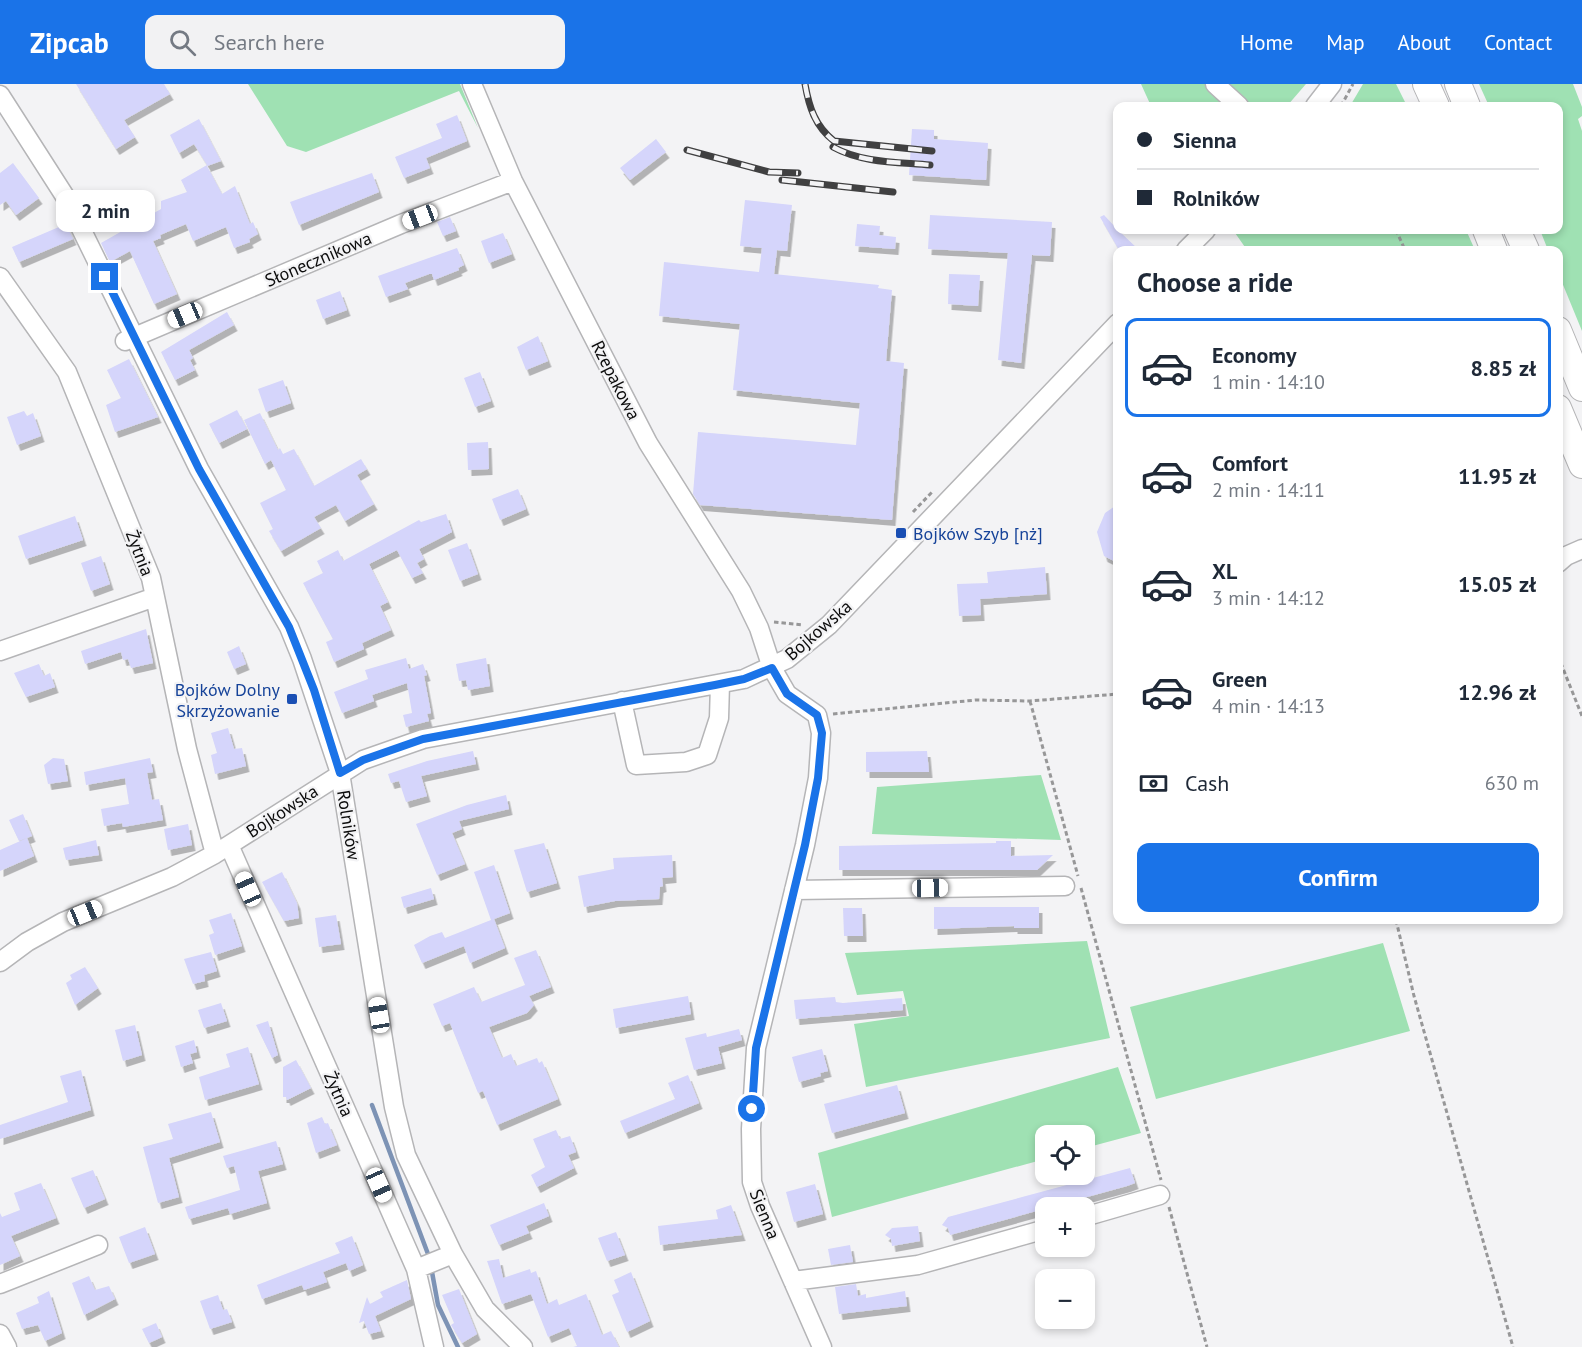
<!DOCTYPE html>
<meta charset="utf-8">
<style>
body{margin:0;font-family:"PT Sans",sans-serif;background:#f2f2f3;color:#1f2937;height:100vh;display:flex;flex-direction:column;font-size:22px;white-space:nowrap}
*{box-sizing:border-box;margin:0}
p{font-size:20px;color:#747a83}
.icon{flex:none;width:33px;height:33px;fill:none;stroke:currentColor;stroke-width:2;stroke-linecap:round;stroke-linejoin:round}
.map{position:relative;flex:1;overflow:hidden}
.panel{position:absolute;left:1113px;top:162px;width:450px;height:678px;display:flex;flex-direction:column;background:#fff;border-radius:12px;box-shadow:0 3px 9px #0003}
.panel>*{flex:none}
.top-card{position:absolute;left:1113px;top:18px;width:450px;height:132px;border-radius:12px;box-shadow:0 3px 9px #0003;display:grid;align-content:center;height:132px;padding:0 24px;background:#fff}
.tools{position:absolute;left:1035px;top:1041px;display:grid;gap:12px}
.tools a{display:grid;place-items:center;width:60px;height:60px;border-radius:12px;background:#fff;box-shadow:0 3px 9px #0003;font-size:30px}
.end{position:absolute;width:27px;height:27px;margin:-14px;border:8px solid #1a73e8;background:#fff;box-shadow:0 0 0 3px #fff}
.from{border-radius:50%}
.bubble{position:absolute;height:42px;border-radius:12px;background:#fff;box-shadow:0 3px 9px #0003;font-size:20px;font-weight:600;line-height:42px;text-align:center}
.car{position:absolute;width:18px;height:36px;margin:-18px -9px;border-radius:8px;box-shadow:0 0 4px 2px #0007;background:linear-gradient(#fff 24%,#345 0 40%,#fff 0 76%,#345 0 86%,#fff 0)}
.top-card b{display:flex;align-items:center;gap:21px;height:57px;font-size:22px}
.top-card b+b{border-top:2px solid #e0e1e3}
.top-card i{width:15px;height:15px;background:#1f2937}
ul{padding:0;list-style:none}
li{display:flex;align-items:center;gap:18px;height:99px;margin:0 12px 9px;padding:0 12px;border:3px solid transparent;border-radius:12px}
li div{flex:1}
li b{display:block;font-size:22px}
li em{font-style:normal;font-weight:600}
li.active{border-color:#1a73e8}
li>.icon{width:54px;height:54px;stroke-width:1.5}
h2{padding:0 24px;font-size:27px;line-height:72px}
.pay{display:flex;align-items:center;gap:15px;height:66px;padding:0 24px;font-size:22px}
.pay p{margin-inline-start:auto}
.primary-button{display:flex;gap:12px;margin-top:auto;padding:12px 24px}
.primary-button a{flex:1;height:69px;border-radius:12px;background:#1a73e8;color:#fff;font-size:24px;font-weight:600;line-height:69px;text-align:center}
header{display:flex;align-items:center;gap:36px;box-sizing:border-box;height:84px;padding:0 30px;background:#1a73e8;color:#fff}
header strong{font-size:28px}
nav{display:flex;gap:33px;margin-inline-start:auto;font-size:21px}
.search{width:420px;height:54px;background:#f2f2f3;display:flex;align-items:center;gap:15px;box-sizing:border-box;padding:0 21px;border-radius:12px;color:#747a83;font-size:22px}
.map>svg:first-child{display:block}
.green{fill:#9fe1b3}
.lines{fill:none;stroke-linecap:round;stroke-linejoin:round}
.stream{stroke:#7d93b5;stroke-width:4.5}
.building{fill:#d5d5fb;filter:url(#shadow)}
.minor-casing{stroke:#b5b5b7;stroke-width:21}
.highway-casing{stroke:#b5b5b7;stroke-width:28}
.path{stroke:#979798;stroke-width:3;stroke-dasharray:4.5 3;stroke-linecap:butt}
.minor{stroke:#fff;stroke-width:18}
.highway{stroke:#fff;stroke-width:26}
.rail-casing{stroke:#404041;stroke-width:7}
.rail{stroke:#f3f3f5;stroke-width:4.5;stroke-dasharray:14;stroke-linecap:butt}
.route{stroke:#1a73e8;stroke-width:8}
.transit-dot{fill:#1a4fb4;stroke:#f3f3f5;stroke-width:2}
.labels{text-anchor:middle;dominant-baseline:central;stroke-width:4.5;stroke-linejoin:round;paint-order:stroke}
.street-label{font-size:18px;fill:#0c0c0c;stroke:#f3f3f5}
.transit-label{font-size:18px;fill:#164399;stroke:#f3f3f5;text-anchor:start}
</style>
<header>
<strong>Zipcab</strong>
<div class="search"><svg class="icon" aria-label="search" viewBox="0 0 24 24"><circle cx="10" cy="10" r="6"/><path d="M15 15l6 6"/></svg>Search here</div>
<nav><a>Home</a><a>Map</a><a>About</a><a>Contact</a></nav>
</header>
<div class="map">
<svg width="1582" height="1263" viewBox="0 0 1582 1263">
<defs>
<filter id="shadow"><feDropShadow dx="3.5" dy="6" stdDeviation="0" flood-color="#0004"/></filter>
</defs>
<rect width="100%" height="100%" fill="#f3f3f5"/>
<path class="green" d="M248 0H460L478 44 459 7 306 68 287 62Z
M1141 0H1205L1223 22H1151Z
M1225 0H1306L1287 22H1252Z
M1363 0H1396L1407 22H1350Z
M1479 0H1573L1582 23V32L1578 35 1582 47V247L1559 191 1558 166H1548L1540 146H1558V22H1489Z
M1233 146H1466L1475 166H1247Z
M1041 691 1061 756 872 750 877 703Z
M1087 857 1110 954 866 1003 854 940 909 932 903 907 857 911 845 869Z
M1383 859 1410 947 1156 1015 1130 923Z
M1118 983 1141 1049 1085 1064 1084 1052H1046L1045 1075 832 1133 818 1069Z"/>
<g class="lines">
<path class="stream" d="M372 1021 428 1170
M432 1188 438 1221 458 1263"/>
</g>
<path class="building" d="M76 0H164L170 10 124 36 135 53 116 65Z
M457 31 467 57 426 74 430 84 404 94 395 73 442 54 436 40Z
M199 35 221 77 207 82 222 110 235 102 250 140 253 138 258 150 249 155 250 158 234 164 226 143 193 157 186 140 160 151 161 154 153 157 177 210 154 220 130 167 110 178 101 159 161 125V117L187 108 181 96 207 81 194 60 179 69 170 51Z
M912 45 934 46V55L988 59 986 96 909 91Z
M656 55 666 68 630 96 620 84Z
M13 79 39 114 16 131 6 117 0 121V89Z
M372 89 379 108 299 141 290 118Z
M745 116 792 121 787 167 777 166 774 190 879 201 878 204 892 206 886 277 904 279 892 436 700 421 693 410 698 348 856 361 860 319 733 306 740 240 659 232 664 178 759 188 762 164 740 162Z
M930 131 1052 138 1050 172 1032 171 1021 279 998 276 1008 169 928 165Z
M1104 131 1118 146 1139 166H1119L1100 133Z
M450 133 456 147 443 152 437 138Z
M66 140 73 155 19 178 12 163Z
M857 140 880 142 879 151 896 153 895 165 855 162Z
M503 149 512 170 489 179 481 157Z
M457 164 464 181 458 184 459 186 434 196 432 190H429L405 199 408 205 386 213 378 192Z
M949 190 980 191 978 222 948 220Z
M340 207 347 226 323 235 316 216Z
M227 228 234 241 189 266 193 274 190 276 195 286 175 296 161 268Z
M538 252 548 277 526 286 517 263Z
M129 275 158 333 115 348 106 321 121 314 107 286Z
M480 288 491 317 475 323 464 294Z
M283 296 291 319 266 328 258 305Z
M237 326 247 345 219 359 209 340Z
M24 327 27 332 33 329 41 352 17 361 7 333Z
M260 329 278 366 280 364 283 370 294 365 314 402 361 375 367 385 357 391 374 420 345 437 336 421 314 433 321 444 281 467 269 447 273 445 260 419 286 406 271 376 265 380 244 336Z
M488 358 489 385 468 386 467 359Z
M518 405 526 425 500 436 492 415Z
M1118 420V479L1104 472 1097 448 1105 429Z
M446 430 452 448 419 465 424 475 417 479 423 489 412 494 397 466 369 480 388 518 380 522 391 546 362 559 364 565 334 578 326 558 333 555 303 499 323 489 317 477 338 466 343 477 419 436 421 438Z
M75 432 83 456 26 475 18 452Z
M467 459 478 490 460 497 448 466Z
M101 472 110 500 91 507 81 479Z
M1045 483 1047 510 980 515 981 531 959 532 957 500 988 499 987 488Z
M146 545 153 579 131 584 128 575 123 576 121 568 85 580 81 567Z
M239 562 246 580 234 585 227 568Z
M406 574 409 585 423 580 427 591 424 592 431 629 427 630 429 637 406 643 403 631 412 629 407 599 372 611 374 617 342 629 334 608 368 595 365 586Z
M486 574 490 602 468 606 466 596 459 597 456 580Z
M39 580 44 592 50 589 55 603 26 613 14 589Z
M228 644 234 665 242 664 246 682 215 690 211 671 217 669 211 649Z
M473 667 476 680 421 692 427 712 406 718 399 697 391 699 388 690 427 677Z
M927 667 929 688H866V668Z
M53 674 64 675 68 697 48 700 44 681Z
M150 674 153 688 147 689 152 716 159 715 163 736 123 743 122 739 104 742 101 725 129 720 125 694 86 701 84 688Z
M506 711 509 725 459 737 462 745 452 749 465 780 437 791 416 740 467 721Z
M23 730 32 752 19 757 9 736Z
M188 740 192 761 168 766 164 745Z
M27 754 34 772 0 787V766Z
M96 756 99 771 66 776 63 764Z
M996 757H1011V772L1053 771 1037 786H839V762L996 759Z
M544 759 557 799 527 808 514 766Z
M672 771 673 793 662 794 663 802 660 803 659 815 615 817 584 823 578 792 614 785 613 774Z
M494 781 510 829 494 835 505 864 470 879 464 862 422 879 414 861 430 852 442 848 445 854 491 836 474 788Z
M282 788 297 819 299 834 284 837 262 798Z
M431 804 434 815 404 824 401 813Z
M934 823H1039V844H1014V842L934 845Z
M843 824H862L863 852H844Z
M231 829 242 862 215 871 209 851 214 849 209 836Z
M336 831 341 860 319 863 315 834Z
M536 866 551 903 529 912 534 921 527 929 489 943 502 974 511 970 516 982 537 974 539 979 542 977 558 1015 497 1041 483 1007 478 1009 450 939 442 942 433 920 474 903 481 918 525 901 514 874Z
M211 868 217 887 204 891 205 897 193 900 184 875Z
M85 883 98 904 75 921 66 899 72 895 70 891Z
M688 912 691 930 616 944 613 925Z
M835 913 836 918 843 919 902 914 903 926 796 935 794 916Z
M221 919 227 937 204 944 198 926Z
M268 937 278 971 272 974 256 941Z
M135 941 142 971 123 977 115 946Z
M739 945 742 956 718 963 722 979 694 986 685 954 706 949 707 953Z
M194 956 197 968 190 970 193 979 181 983 175 962Z
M248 963 259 1000 205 1016 199 993 230 983 226 970Z
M822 965 828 987 820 989 821 992 799 998 792 973Z
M296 976 311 1004 287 1016 286 1013H283V983Z
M81 986 91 1026 0 1055V1041L68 1018 60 992Z
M688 991 699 1019 625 1049 620 1037 675 1015 668 999Z
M897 1001 905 1029 832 1049 824 1020Z
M211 1028 220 1058 169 1074 179 1113 158 1119 143 1063 173 1055 168 1040Z
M322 1033 325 1040 328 1039 337 1061 316 1069 307 1039Z
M556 1046 560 1055 570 1052 576 1068 568 1071 574 1084 537 1103 531 1091 545 1083 533 1055Z
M276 1057 283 1080 258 1087 267 1119 230 1130 228 1124 189 1135 185 1123 240 1106 234 1082 227 1084 223 1072Z
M1130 1084 1135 1099 1127 1102 950 1151 948 1144 942 1141 948 1133Z
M93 1086 105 1115 84 1124 71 1094Z
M41 1099 56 1134 11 1152 20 1172 0 1181V1129L2 1133 20 1126 14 1109Z
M815 1100 823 1130 794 1138 786 1108Z
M544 1119 549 1132 526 1142 529 1149 499 1161 490 1141Z
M731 1121 742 1151 660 1161 658 1142 718 1135 716 1126Z
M918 1142 920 1157 892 1162 891 1155 885 1151 892 1144Z
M145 1143 155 1170 129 1179 119 1153Z
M616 1148 625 1171 607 1177 598 1154Z
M352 1152 363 1181 349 1187 346 1179 323 1188 327 1198 304 1206 302 1201 262 1215 257 1201 340 1169 335 1159Z
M850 1161 853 1178 831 1181 828 1165Z
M499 1175 503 1194 530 1185 531 1189 536 1187 547 1220 557 1215 559 1221 586 1210 602 1251 611 1247 619 1263H573L577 1262 569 1244 548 1253 531 1210 502 1220 487 1177Z
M631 1188 650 1237 627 1248 612 1211 619 1208 614 1196Z
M89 1192 95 1206 109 1202 115 1215 84 1231 72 1199Z
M407 1196 411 1215 375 1232 381 1247 369 1250 364 1237 359 1239 367 1213 370 1220 383 1213 380 1208Z
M856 1200 858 1212 866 1210V1214L905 1207 907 1222 839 1230 835 1203Z
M459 1205 477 1250 462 1259 451 1241 454 1239 442 1211Z
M49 1207 62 1249 45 1257 38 1241 22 1245 16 1229 39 1219 37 1213Z
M218 1211 223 1226 227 1225 232 1238 210 1245 200 1217Z
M156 1239 162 1253 149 1259 142 1245Z"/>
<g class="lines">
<g class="minor-casing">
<path id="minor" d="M472 0 513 97 648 359 741 507 759 544 772 584 787 610 817 631 821 649 818 694 805 761 756 964 751 1045 752 1098 760 1122 822 1263
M1215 0 1239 22
M0 11 66 114 199 385 289 543 302 575 340 689 394 1023 406 1071 453 1170 485 1225 523 1263
M1315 22 1332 0
M1186 166 1206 146
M0 193 67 288 151 494 187 665 215 770
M125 257 401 140 513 97
M1558 479 1566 472 1582 465
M0 567 155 513
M622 617 636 681 686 678 707 671 719 634 720 600
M229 761 416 1185 434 1263
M794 806 1065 802
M0 878 27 858 63 838 172 793 215 770 363 676 423 655 744 595 787 575 829 541 1118 239
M1084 1133 1160 1111
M416 1185 453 1170
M793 1197 918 1181 1046 1145
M0 1200 98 1161
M0 1250 7 1263"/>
</g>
<g class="highway-casing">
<path id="highway" d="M1426 0 1436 22
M1458 0 1467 22
M1486 146 1494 166
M1517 146 1526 166
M1558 246 1582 304
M1558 324 1582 381"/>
</g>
<path class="path" d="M1341 22 1353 0
M1396 146 1405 166
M913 428 933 407
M774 538 803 541
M1558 572 1582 632
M1030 617 1078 792
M833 630 976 616 1030 617 1118 610
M1081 804 1161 1096
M1396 836 1414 912 1513 1263
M1169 1123 1207 1263"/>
<use href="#minor" class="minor"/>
<use href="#highway" class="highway"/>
<g class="rail-casing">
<path id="rail" d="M805 0C809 23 815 42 834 57L932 67
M833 63C862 79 897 78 930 81
M687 66 769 88 798 89
M782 96 893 108"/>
</g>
<use href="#rail" class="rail"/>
</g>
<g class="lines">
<path class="route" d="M105 193 199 385 289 543 314 606 340 689 363 676 423 655 715 601 744 595 772 584 787 610 817 631 822 649 818 694 805 761 756 964 752 1025"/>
</g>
<g class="transit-dot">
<rect x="895" y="443" width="12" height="12" rx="3"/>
<rect x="286" y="609" width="12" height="12" rx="3"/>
</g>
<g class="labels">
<g class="street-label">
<text transform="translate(318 175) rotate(-23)">Słonecznikowa</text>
<text transform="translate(616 296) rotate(63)">Rzepakowa</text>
<text transform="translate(140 469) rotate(69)">Żytnia</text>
<text transform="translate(818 546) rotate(-41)">Bojkowska</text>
<text transform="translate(282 727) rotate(-33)">Bojkowska</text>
<text transform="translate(349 741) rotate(81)">Rolników</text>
<text transform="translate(339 1010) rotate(66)">Żytnia</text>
<text transform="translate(765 1130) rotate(68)">Sienna</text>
</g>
<g class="transit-label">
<text x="913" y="449">Bojków Szyb [nż]</text>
<text x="280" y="605" text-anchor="end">Bojków Dolny<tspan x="280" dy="21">Skrzyżowanie</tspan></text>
</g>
</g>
</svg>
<div class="tools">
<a><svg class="icon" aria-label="locate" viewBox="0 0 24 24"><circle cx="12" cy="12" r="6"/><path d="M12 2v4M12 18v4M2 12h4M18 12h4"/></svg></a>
<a>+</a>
<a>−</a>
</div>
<i class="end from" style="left:752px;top:1025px"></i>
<i class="end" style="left:105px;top:193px"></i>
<div class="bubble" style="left:56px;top:106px;width:99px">2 min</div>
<i class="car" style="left:420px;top:133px;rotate:249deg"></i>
<i class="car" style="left:185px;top:231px;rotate:247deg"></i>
<i class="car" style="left:930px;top:804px;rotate:89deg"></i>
<i class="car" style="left:248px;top:805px;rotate:336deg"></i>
<i class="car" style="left:85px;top:829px;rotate:68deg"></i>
<i class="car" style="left:379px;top:931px;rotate:351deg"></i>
<i class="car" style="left:379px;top:1101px;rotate:156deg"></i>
<div class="top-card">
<b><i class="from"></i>Sienna</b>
<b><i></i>Rolników</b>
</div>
<section class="panel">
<h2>Choose a ride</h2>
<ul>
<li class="active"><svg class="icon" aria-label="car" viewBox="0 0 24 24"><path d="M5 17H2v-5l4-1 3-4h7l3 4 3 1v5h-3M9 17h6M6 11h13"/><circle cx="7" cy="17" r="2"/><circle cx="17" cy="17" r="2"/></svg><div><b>Economy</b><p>1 min · 14:10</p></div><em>8.85 zł</em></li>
<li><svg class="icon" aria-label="car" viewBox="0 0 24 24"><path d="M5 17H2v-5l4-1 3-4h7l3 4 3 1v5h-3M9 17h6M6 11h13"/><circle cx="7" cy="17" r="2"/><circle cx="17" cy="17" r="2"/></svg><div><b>Comfort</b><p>2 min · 14:11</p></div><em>11.95 zł</em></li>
<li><svg class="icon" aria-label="car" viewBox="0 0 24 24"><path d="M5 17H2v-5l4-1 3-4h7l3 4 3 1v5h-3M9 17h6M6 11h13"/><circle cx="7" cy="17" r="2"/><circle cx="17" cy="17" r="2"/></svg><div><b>XL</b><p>3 min · 14:12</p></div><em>15.05 zł</em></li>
<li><svg class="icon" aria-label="car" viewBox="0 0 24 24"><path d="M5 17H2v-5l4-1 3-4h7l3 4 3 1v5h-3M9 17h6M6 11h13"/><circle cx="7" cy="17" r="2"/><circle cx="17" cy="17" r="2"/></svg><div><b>Green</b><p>4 min · 14:13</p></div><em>12.96 zł</em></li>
</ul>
<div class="pay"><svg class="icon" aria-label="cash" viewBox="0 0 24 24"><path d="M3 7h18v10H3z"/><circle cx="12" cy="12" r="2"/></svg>Cash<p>630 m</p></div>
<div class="primary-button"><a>Confirm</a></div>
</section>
</div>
